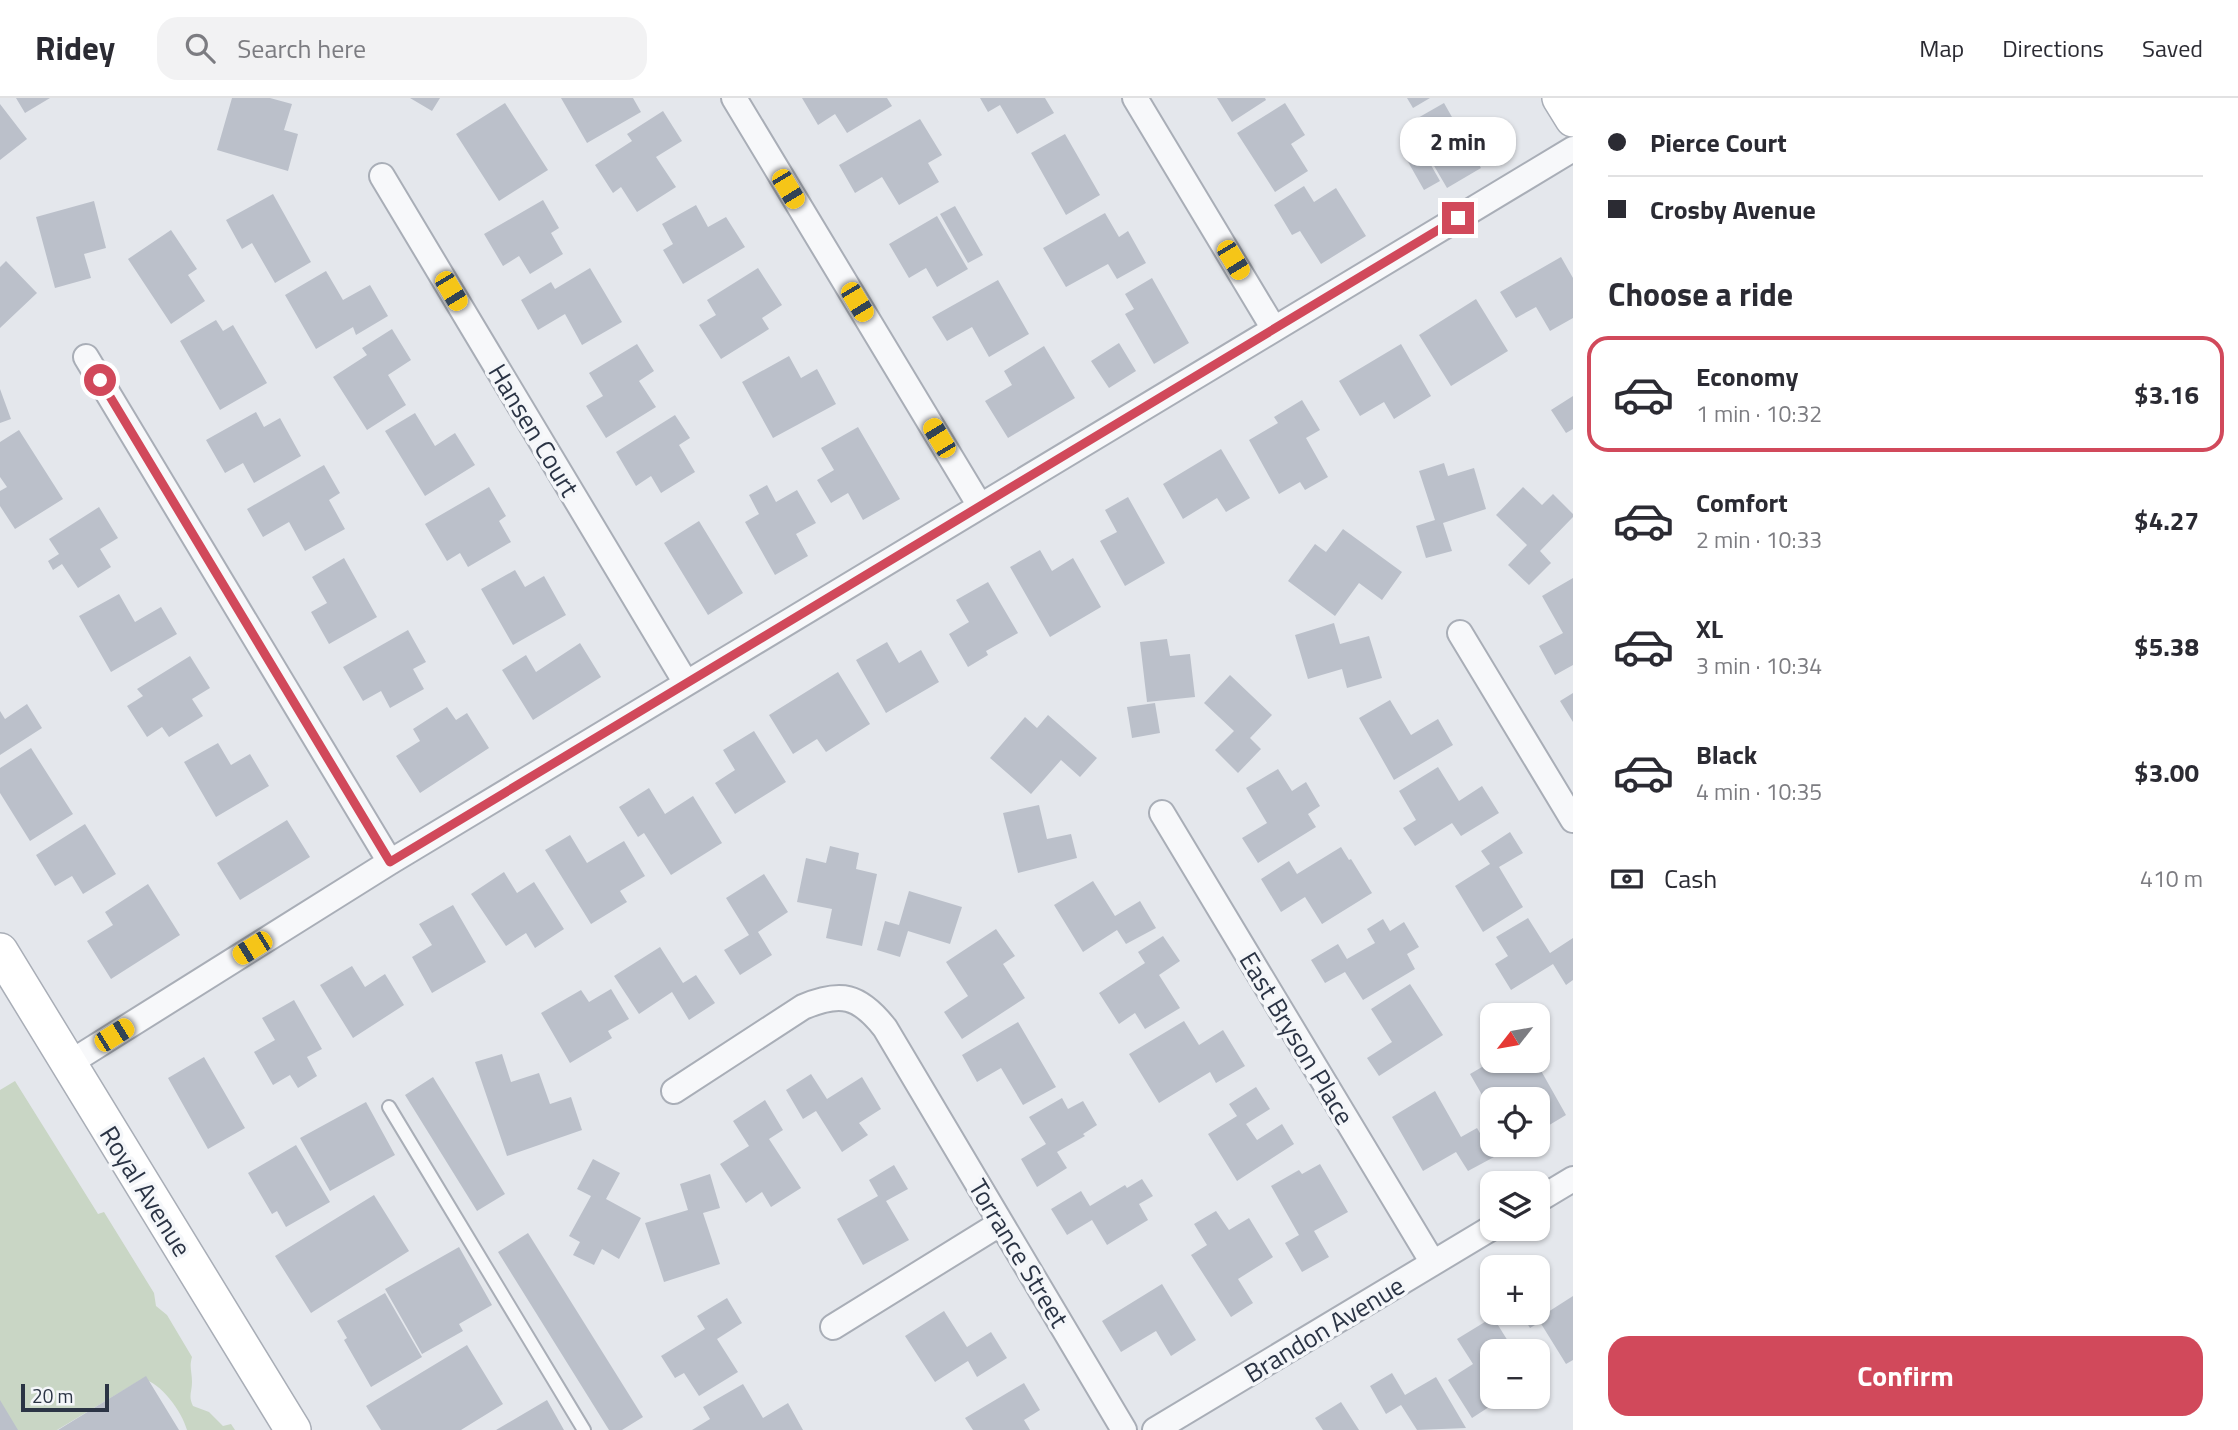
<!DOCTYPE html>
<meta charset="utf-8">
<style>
body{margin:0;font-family:"Titillium Web",sans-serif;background:#f2f2f3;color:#2b2b33;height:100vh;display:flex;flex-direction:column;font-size:26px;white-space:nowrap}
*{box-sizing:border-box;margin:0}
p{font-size:23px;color:#7c7c81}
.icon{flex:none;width:38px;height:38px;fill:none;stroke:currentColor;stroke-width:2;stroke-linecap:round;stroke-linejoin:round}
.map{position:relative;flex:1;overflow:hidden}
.drawer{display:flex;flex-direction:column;background:#fff;width:665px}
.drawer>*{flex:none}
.banner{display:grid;align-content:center;height:154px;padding:0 35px;background:#fff}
.needle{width:46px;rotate:239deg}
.controls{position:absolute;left:1480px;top:905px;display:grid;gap:14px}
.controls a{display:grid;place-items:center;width:70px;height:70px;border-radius:14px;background:#fff;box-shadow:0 2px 5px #0004;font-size:35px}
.scale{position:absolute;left:21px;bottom:18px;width:88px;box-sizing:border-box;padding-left:7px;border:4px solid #2b3445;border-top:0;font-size:19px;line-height:24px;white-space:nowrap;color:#2b3445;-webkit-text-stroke:5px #f4f6f9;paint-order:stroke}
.end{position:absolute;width:32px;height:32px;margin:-16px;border:9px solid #d1495b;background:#fff;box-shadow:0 0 0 4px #fff}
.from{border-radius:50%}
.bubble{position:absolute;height:49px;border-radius:21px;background:#fff;box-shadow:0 2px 5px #0004;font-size:23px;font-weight:700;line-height:49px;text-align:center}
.car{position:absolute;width:21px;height:42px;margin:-21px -10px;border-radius:9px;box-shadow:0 0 5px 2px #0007;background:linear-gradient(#f5c518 24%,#345 0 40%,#f5c518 0 76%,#345 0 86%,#f5c518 0)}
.banner b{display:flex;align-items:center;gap:24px;height:66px;font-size:26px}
.banner b+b{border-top:2px solid #e1e1e2}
.banner i{width:18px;height:18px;background:#2b2b33}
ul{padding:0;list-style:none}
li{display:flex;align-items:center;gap:21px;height:116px;margin:0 14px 10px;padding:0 21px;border:4px solid transparent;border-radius:21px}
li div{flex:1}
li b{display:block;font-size:26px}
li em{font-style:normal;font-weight:700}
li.current{border-color:#d1495b}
li>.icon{width:63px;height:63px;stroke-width:1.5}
h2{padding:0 35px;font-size:32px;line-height:84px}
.pay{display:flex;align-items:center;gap:18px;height:77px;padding:0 35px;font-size:26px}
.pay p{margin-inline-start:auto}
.button{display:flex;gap:14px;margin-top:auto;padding:14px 35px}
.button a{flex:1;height:80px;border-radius:21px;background:#d1495b;color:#fff;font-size:28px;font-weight:700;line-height:80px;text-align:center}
header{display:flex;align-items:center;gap:42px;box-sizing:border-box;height:98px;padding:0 35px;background:#fff;border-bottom:2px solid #e1e1e2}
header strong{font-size:33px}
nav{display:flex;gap:38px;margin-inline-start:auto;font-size:24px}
.search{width:490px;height:63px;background:#f2f2f3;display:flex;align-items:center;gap:18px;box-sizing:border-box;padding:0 24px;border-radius:21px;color:#7c7c81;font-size:26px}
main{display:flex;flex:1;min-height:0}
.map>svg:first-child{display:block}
.green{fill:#c9d6c5}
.building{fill:#bbc0ca}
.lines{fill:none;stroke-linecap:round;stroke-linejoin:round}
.lane-casing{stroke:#a9aeb7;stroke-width:16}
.street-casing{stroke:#a9aeb7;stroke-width:28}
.secondary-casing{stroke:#a9aeb7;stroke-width:38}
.lane{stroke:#f7f8fa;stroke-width:12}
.street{stroke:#f7f8fa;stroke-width:24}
.secondary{stroke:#fff;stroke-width:35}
.route{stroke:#d1495b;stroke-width:9}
.labels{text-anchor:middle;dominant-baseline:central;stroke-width:7;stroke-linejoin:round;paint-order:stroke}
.street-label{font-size:26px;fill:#2b3445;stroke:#f4f6f9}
</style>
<header>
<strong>Ridey</strong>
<div class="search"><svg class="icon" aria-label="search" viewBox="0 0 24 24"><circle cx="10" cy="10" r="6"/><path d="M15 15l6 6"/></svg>Search here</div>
<nav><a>Map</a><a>Directions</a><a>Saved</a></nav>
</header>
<main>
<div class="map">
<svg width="1573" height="1332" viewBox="0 0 1573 1332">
<rect width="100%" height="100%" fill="#e4e7ec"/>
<path class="green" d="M15 983 98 1116 104 1114 154 1195 156 1208 167 1217 192 1259C189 1269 192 1274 192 1284 192 1294 188 1298 193 1308L209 1314 223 1328 231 1326 235 1332H187C182 1314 161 1284 142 1281L57 1332H13L0 1311V992Z"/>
<path class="building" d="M16 0H50L25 15Z
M232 0H270L292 6 284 32 298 36 288 73 217 52Z
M410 0H440L432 13Z
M561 0H633L641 14 587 45Z
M802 0H887L892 8 847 35 835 16 818 27Z
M980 0H1045L1054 15 1017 36 1000 7 988 14Z
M1217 0H1265L1266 2 1232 24Z
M1407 0H1430L1413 10Z
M505 5 548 72 499 103 456 36Z
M1285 5 1305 37 1291 46 1308 73 1275 94 1237 35Z
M1444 5 1481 70 1447 90 1409 25Z
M0 6 27 41 0 62Z
M663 13 682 43 656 59 676 89 637 114 621 89 613 95 595 67 632 43 627 36Z
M920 21 942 57 928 65 939 84 899 107 882 79 855 95 839 67Z
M1065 36 1100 97 1066 117 1031 55Z
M1423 53 1440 83 1424 92 1407 62Z
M1304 88 1314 104 1336 90 1366 138 1321 166 1300 133 1292 137 1274 107Z
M273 96 311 164 275 185 252 145 242 151 226 122Z
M543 102 559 130 551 135 563 156 530 176 519 158 503 168 484 136Z
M94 103 106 150 84 156 91 180 55 190 36 119Z
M696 107 708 129 726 119 745 149 683 186 663 152 673 146 662 126Z
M955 108 983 157 968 165 940 116Z
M1105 115 1119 139 1128 133 1146 165 1117 181 1108 166 1066 189 1043 150Z
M937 118 968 171 937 189 926 170 909 180 889 146Z
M171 132 197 171 188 177 205 203 171 226 128 161Z
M1561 159 1573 180V220L1550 233 1536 209 1516 220 1500 194Z
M6 163 37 195 0 230V169Z
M590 170 622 224 582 247 565 216 538 232 521 202 551 184 555 191Z
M758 170 782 207 762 220 769 231 721 261 699 227 716 217 707 202Z
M326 173 343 202 370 187 388 218 356 237 353 229 316 251 285 197Z
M1152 180 1189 245 1154 266 1125 216 1134 211 1125 196Z
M998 182 1029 236 989 259 972 229 947 243 932 219Z
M1476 201 1508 253 1451 288 1419 237Z
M216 222 223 233 233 227 267 285 220 312 180 243Z
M392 231 411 262 388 277 406 307 367 332 333 279 367 257 362 250Z
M1119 245 1136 273 1109 290 1091 263Z
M637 246 654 273 639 283 656 309 606 340 586 308 603 298 589 275Z
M1401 246 1431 298 1394 321 1384 304 1360 318 1339 283Z
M1044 248 1075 300 1008 340 985 303 1012 287 1004 273Z
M789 258 801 280 817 271 836 306 773 340 742 284Z
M0 291 11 321 0 325Z
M1573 298V331L1566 335 1551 312Z
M1302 302 1320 332 1306 340 1328 379 1305 392 1300 384 1279 396 1249 342 1278 325 1274 319Z
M256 314 264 329 280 320 301 358 254 385 243 365 225 375 206 342Z
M415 315 435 348 455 335 475 367 425 398 385 333Z
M675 317 690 340 679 347 695 374 661 395 651 378 636 388 616 354Z
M858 329 900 401 863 422 848 395 831 405 817 382 834 372 821 350Z
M19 332 63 401 15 431 0 408V393L7 389 0 379V344Z
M1221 351 1250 400 1226 414 1217 400 1183 421 1163 386Z
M1444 365 1448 378 1474 370 1486 411 1443 425 1452 453 1426 460 1416 428 1435 422 1419 373Z
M324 367 340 395 329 402 345 431 305 453 289 424 263 439 247 411Z
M767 387 776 404 797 392 816 425 796 436 808 458 775 477 745 424 759 416 749 397Z
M489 389 506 418 499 423 511 444 468 469 460 455 447 463 425 426Z
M1523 389 1542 407 1553 396 1573 416V419L1540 453 1551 465 1529 487 1508 467 1527 447 1496 417Z
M1128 399 1165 465 1125 488 1100 443 1117 434 1105 412Z
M99 409 118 440 100 451 111 469 78 490 62 466 53 472 48 463 59 456 49 441Z
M699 423 743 495 708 517 664 445Z
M1343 431 1402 474 1382 502 1359 485 1335 518 1288 483 1315 446 1326 454Z
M1040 452 1052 473 1073 460 1101 509 1050 539 1010 469Z
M344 460 377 519 329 546 311 514 327 505 312 479Z
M515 472 525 489 544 478 566 517 513 547 481 491Z
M1573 480V567L1555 577 1539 548 1563 535 1542 498Z
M988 484 1018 535 986 553 988 557 968 569 949 536 969 524 956 502Z
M119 496 135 524 161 509 177 536 111 574 79 518Z
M1334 525 1340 546 1369 538 1382 580 1347 590 1342 571 1308 581 1295 537Z
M408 532 426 564 413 571 424 591 390 610 381 593 363 603 343 569Z
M1167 541 1170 558 1190 556 1195 599 1147 604 1140 544Z
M887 544 899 565 921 552 939 584 886 615 856 562Z
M580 545 601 579 533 622 502 572 526 557 536 574Z
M190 558 210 590 192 601 203 618 169 639 162 629 147 639 127 608 143 598 137 591Z
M838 574 870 626 826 654 817 641 793 656 769 617Z
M1230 577 1272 617 1250 640 1261 651 1238 675 1215 652 1234 633 1204 605Z
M1573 595V624L1560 603Z
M1390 602 1411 637 1438 621 1453 647 1394 682 1359 620Z
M1155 605 1160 635 1132 640 1127 609Z
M27 606 42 630 0 657V613L5 621Z
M447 609 456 622 467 615 489 650 420 695 396 658 420 643 413 631Z
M1048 617 1097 660 1080 679 1061 662 1031 696 990 660 1025 619 1037 630Z
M754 633 786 684 735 716 715 685 735 672 723 652Z
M218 645 231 667 250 656 269 688 216 719 184 664Z
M31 650 73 716 30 743 0 695V670Z
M1438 669 1459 703 1482 688 1499 715 1461 738 1452 725 1415 748 1403 730 1416 722 1399 693Z
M1278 671 1292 693 1306 684 1320 708 1308 716 1316 729 1258 765 1242 740 1267 725 1246 690Z
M649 690 665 716 693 698 722 745 671 777 644 735 638 739 619 709Z
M1039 707 1047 741 1071 736 1077 760 1018 775 1003 715Z
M287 722 310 759 240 802 217 765Z
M85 726 116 776 83 796 72 778 55 788 36 757Z
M1510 734 1523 755 1499 769 1523 809 1483 834 1455 788 1490 766 1481 753Z
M570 737 587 765 624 743 645 778 620 793 627 804 591 826 545 752Z
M830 748 859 755 856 771 877 776 862 848 826 840 832 811 797 804 806 760 826 765Z
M1341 749 1349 762 1351 761 1372 795 1322 826 1305 799 1281 814 1261 781 1289 763 1297 776Z
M504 774 517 795 534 784 564 831 535 850 526 835 506 848 471 796Z
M764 776 788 814 758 834 772 857 740 877 724 852 749 837 726 800Z
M1093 783 1115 818 1140 803 1156 830 1126 846 1117 832 1083 854 1054 807Z
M148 786 180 837 111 881 87 843 113 827 105 814Z
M909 793 962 809 950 846 908 833 900 859 877 852 885 823 899 827Z
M453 807 486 864 432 895 412 859 432 847 419 826Z
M1528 820 1550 855 1573 840V882L1566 887 1553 866 1511 892 1495 866 1508 858 1496 839Z
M1383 821 1390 833 1404 824 1419 849 1407 856 1415 871 1363 902 1345 874 1325 885 1311 862 1338 846 1347 861 1375 845 1367 831Z
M996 831 1015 858 1003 866 1025 900 962 941 944 914 968 898 946 864Z
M1163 838 1180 863 1159 877 1180 910 1145 931 1135 915 1119 926 1099 895 1145 865 1138 854Z
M660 849 683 885 696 877 715 905 689 922 672 894 639 916 614 878Z
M352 868 365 889 385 876 404 907 353 940 320 887Z
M1410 886 1443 937 1379 978 1367 960 1392 944 1371 911Z
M611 891 629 921 608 933 612 940 570 965 541 915 581 892 589 904Z
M294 902 322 951 307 959 317 978 298 990 290 977 273 987 254 954 275 942 262 920Z
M1184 923 1199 947 1223 932 1245 968 1216 985 1210 974 1159 1005 1129 956Z
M1018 924 1056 989 1023 1007 1001 970 977 984 962 957Z
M502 956 511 984 539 975 550 1006 571 999 582 1032 507 1058 475 964Z
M204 959 245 1030 208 1051 168 980Z
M1494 962H1507L1511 970 1524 962H1535L1566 1017 1541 1032 1538 1028V1001H1493V1016L1470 976Z
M811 976 827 1001 862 979 881 1011 859 1025 868 1037 842 1054 816 1013 803 1021 786 992Z
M433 979 505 1096 477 1113 405 997Z
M1256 989 1270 1011 1246 1026 1257 1042 1282 1026 1294 1046 1237 1083 1208 1036 1237 1018 1229 1006Z
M1435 993 1461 1039 1477 1030 1494 1059 1468 1073 1456 1054 1423 1073 1392 1019Z
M1062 1000 1068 1011 1083 1003 1097 1027 1083 1036 1085 1038 1057 1054 1067 1070 1037 1089 1021 1061 1046 1046 1029 1019Z
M765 1002 783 1032 769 1041 801 1090 771 1109 762 1094 746 1105 720 1066 749 1048 733 1023Z
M366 1004 395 1057 330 1093 300 1040Z
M296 1047 330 1104 286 1129 277 1113 272 1116 248 1075Z
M593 1061 620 1075 606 1101 641 1120 619 1161 602 1151 594 1167 573 1157 580 1144 569 1138 591 1098 577 1091Z
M1320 1066 1348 1114 1314 1133 1329 1159 1302 1174 1285 1145 1299 1137 1271 1088 1299 1072 1302 1076Z
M894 1067 908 1091 886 1103 909 1142 863 1167 837 1121 878 1098 869 1082Z
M710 1076 720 1110 703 1115 720 1166 664 1184 645 1125 688 1112 680 1086Z
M1142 1081 1153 1098 1139 1106 1148 1122 1107 1147 1092 1122 1067 1137 1051 1111 1081 1093 1090 1108 1125 1087 1127 1090Z
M374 1097 409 1153 311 1215 275 1158Z
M1216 1113 1229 1132 1249 1120 1273 1159 1238 1181 1253 1205 1231 1219 1191 1157 1207 1147 1194 1126Z
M528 1135 643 1319 622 1332H609L498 1154Z
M459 1149 492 1207 459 1226 463 1233 422 1256 385 1191Z
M1162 1186 1196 1242 1171 1258 1156 1233 1121 1254 1102 1223Z
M385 1195 422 1259 371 1289 344 1242 347 1240 337 1223Z
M1573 1198V1262L1566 1266 1540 1224 1530 1230 1520 1214H1538V1199L1548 1214Z
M727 1200 742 1225 717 1241 738 1274 699 1298 684 1275 675 1280 661 1258 705 1231 697 1218Z
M944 1213 967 1249 991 1234 1007 1260 977 1279 968 1263 935 1284 905 1238Z
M1493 1219 1511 1248 1503 1253H1493V1298H1506L1472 1320 1448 1282 1473 1266 1457 1241Z
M467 1247 503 1306 461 1332H381L366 1308Z
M1392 1275 1405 1297 1436 1279 1466 1330 1417 1332 1401 1307 1386 1316 1370 1288Z
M146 1278 179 1332H58Z
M1024 1285 1040 1312 1024 1322 1030 1332H973L965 1320Z
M743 1286 763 1320 788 1305 803 1332H692L710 1321 703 1309Z
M0 1302 18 1332H0Z
M547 1302 564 1332H496Z
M1341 1304 1359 1332H1323L1315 1320Z"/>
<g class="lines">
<g class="lane-casing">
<path id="lane" d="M389 1009 584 1332"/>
</g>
<g class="street-casing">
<path id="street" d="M734 0 980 408
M1135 0 1274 231
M382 78 686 585
M86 259 390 764
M1460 535 1573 722
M1162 715 1433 1165
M68 966 390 764 1573 51
M674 993 803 909C841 893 859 897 885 930L1124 1332
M1538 1102 1573 1081
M833 1229 1001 1125
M1155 1332 1493 1129"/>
</g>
<g class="secondary-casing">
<path id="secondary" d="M1560 0 1573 21
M0 853 293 1332"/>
</g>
<use href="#lane" class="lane"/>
<use href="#street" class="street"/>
<use href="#secondary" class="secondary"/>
</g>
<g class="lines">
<path class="route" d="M100 282 390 764 1458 120"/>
</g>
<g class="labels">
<g class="street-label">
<text transform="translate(534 332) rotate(59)">Hansen Court</text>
<text transform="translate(1297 940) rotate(59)">East Bryson Place</text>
<text transform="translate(146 1093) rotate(58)">Royal Avenue</text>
<text transform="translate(1019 1155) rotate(59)">Torrance Street</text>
<text transform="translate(1324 1231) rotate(-31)">Brandon Avenue</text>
</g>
</g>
</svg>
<div class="controls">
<a><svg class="needle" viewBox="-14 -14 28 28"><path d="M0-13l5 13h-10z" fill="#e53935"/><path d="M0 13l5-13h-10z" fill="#7c7c81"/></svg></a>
<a><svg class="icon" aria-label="locate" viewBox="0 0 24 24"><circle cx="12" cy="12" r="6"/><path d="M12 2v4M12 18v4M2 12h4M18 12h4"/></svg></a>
<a><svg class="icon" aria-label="layers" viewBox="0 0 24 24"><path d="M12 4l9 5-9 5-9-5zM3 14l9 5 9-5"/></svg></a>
<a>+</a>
<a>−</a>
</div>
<div class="scale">20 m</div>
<i class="end from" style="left:100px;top:282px"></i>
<i class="end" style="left:1458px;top:120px"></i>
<div class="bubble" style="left:1400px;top:19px;width:116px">2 min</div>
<i class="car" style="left:788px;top:91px;rotate:149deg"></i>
<i class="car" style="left:1233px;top:162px;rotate:149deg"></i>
<i class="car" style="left:451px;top:193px;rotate:149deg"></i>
<i class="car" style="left:857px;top:204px;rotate:149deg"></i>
<i class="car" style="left:939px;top:340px;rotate:329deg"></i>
<i class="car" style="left:252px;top:850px;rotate:238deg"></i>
<i class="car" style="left:114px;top:937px;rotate:58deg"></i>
</div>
<section class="drawer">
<div class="banner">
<b><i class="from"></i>Pierce Court</b>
<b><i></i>Crosby Avenue</b>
</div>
<h2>Choose a ride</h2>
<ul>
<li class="current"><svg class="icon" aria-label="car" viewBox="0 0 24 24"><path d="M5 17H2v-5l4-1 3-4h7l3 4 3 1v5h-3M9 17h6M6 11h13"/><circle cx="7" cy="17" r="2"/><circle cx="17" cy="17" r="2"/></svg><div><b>Economy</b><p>1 min · 10:32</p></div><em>$3.16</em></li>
<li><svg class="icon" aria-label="car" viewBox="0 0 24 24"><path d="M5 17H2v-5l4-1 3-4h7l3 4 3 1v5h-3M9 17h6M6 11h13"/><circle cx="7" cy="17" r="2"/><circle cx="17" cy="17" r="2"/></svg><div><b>Comfort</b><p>2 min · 10:33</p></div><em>$4.27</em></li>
<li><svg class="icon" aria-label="car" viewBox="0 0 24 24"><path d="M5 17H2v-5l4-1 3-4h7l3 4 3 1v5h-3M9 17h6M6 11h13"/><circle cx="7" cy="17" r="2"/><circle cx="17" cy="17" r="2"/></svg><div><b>XL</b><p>3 min · 10:34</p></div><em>$5.38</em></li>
<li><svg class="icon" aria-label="car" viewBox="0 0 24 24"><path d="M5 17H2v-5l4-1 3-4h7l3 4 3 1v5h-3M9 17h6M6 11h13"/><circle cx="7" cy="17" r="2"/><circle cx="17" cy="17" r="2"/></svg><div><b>Black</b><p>4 min · 10:35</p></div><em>$3.00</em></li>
</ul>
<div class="pay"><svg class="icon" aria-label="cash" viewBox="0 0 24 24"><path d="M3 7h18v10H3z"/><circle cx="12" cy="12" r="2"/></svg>Cash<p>410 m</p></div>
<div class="button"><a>Confirm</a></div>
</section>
</main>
